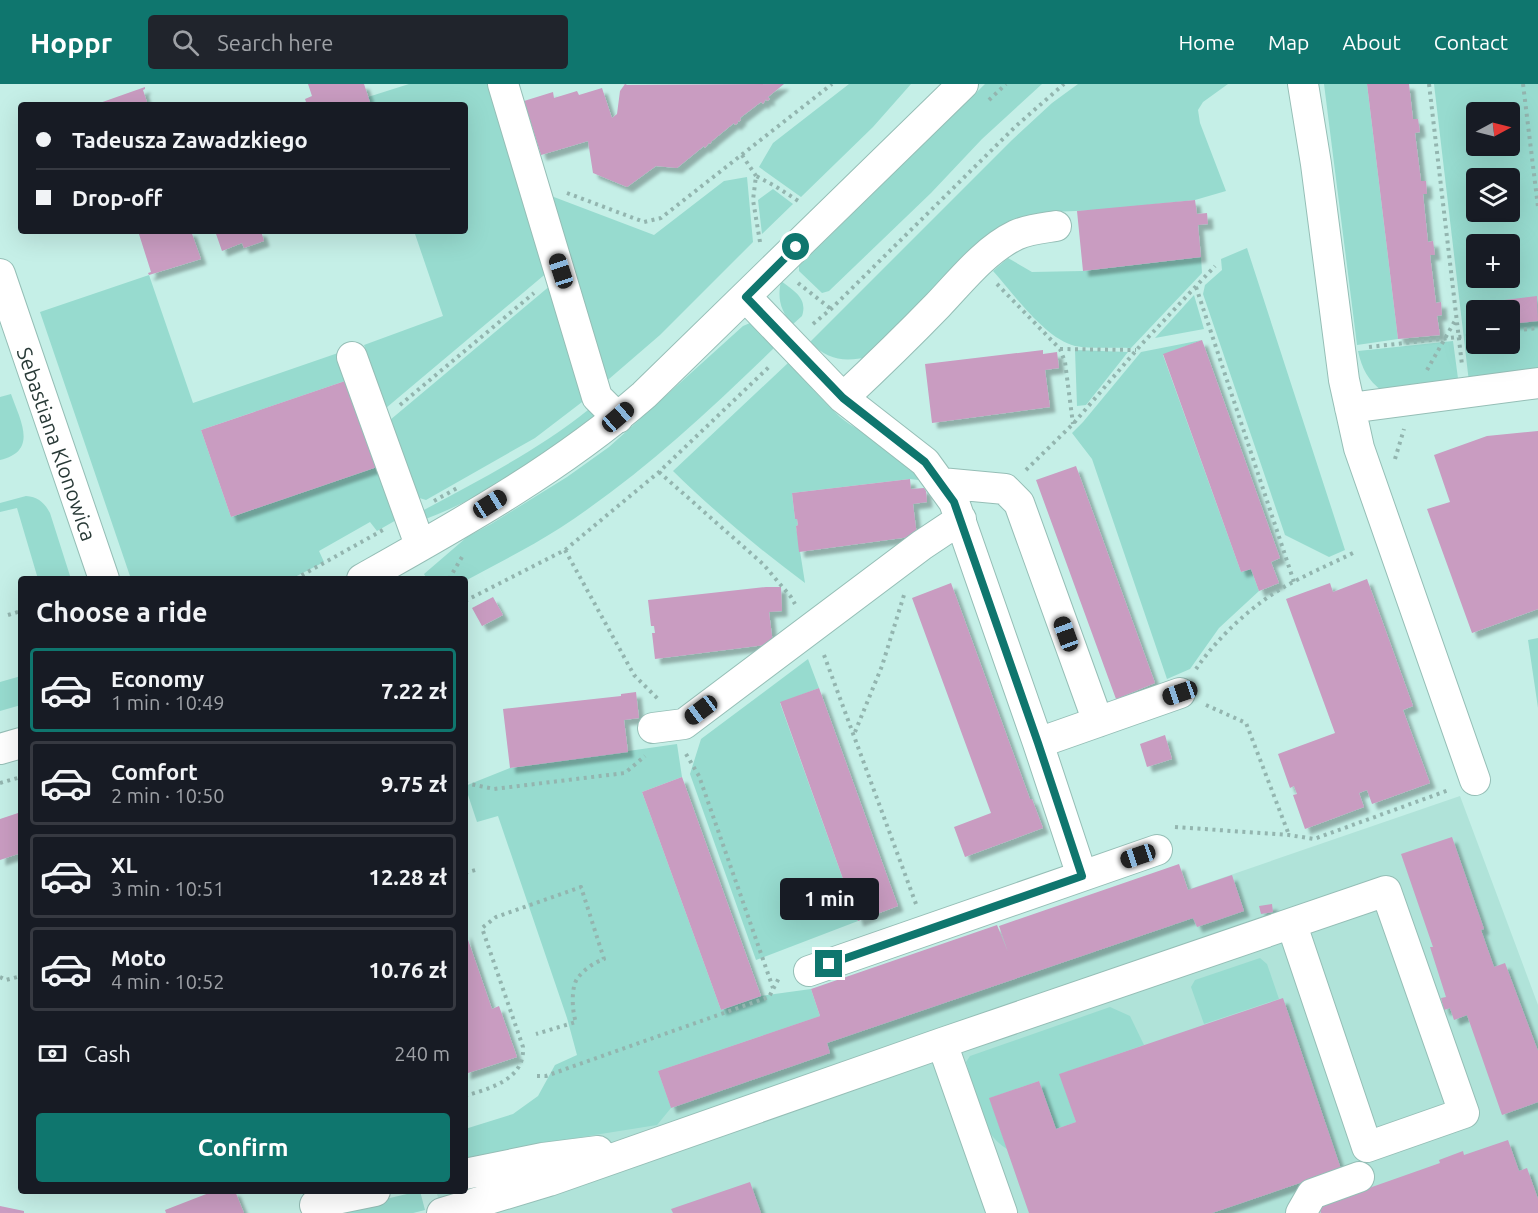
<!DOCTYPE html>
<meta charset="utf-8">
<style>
body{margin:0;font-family:Ubuntu,sans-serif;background:#20242c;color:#f1f3f6;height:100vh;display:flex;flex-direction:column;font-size:22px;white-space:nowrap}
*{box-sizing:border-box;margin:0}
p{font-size:20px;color:#9ea1a6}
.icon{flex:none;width:33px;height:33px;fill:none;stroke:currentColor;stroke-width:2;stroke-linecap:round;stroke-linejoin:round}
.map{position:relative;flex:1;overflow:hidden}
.panel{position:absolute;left:18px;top:492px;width:450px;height:618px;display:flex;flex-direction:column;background:#171b24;border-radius:6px;box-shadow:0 6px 24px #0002}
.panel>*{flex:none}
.top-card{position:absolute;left:18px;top:18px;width:450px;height:132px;border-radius:6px;box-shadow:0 6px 24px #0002;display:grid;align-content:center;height:132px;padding:0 18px;background:#171b24}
.needle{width:39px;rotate:83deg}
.buttons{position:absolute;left:1466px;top:18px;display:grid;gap:12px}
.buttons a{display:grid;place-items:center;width:54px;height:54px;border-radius:6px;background:#171b24;box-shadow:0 6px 24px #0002;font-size:30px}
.end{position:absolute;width:27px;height:27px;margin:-14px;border:8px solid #0f766e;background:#fff;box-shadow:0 0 0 3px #fff}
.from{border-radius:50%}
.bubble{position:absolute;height:42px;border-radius:6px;background:#171b24;box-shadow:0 6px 24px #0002;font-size:20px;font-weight:600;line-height:42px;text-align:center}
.car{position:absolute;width:18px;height:36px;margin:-18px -9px;border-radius:8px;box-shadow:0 0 4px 2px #0007;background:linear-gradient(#222 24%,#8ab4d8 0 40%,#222 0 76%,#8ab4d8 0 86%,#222 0)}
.top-card b{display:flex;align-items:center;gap:21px;height:57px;font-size:22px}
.top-card b+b{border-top:2px solid #363941}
.top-card i{width:15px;height:15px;background:#f1f3f6}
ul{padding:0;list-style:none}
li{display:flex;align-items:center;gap:18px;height:84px;margin:0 12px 9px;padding:0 6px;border:3px solid #363941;border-radius:6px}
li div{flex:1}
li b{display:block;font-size:22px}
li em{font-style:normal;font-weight:600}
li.selected{border-color:#0f766e}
li>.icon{width:54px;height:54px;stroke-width:1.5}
h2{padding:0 18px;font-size:27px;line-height:72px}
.pay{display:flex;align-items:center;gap:15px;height:66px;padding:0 18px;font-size:22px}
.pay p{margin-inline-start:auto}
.button{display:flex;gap:12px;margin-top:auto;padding:12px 18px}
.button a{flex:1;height:69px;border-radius:6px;background:#0f766e;color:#fff;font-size:24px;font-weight:600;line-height:69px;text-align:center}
header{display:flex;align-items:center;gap:36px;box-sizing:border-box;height:84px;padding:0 30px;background:#0f766e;color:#fff}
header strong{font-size:28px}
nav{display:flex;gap:33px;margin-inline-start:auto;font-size:21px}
.search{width:420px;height:54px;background:#20242c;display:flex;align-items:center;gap:15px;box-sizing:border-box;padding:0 21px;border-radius:6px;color:#9ea1a6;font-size:22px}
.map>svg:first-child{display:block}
.built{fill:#b0e3d9}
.green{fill:#97dbcf;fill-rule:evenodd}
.building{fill:#c99cc1;filter:url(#shadow)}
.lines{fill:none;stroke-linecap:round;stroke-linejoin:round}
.minor-casing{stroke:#95beb6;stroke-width:32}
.path{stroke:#93b5af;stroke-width:4;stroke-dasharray:3 4.5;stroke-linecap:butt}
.minor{stroke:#fff;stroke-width:30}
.route{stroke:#0f766e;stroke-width:8}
.labels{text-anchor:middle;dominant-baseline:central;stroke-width:5;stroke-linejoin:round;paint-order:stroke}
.street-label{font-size:21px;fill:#283936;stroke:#fff}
</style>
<header>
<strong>Hoppr</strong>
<div class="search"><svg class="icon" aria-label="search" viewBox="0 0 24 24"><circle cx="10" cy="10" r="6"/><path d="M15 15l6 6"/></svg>Search here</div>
<nav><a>Home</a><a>Map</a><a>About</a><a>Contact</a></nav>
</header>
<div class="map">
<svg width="1538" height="1129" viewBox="0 0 1538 1129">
<defs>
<filter id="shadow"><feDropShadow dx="5.5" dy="5.5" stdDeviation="1.5" flood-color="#0004"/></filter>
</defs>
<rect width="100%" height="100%" fill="#c5efe7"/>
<path class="built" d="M1460 712 1538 921V1129H443L436 1107H465V1051L980 877Z"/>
<path class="green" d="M409 0H494L549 187 386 324 364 261 443 232 414 147H465V21H371L368 13Z
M849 0H911L873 43 801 113 759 83 773 59Z
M985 0H1042L982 55 931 109 829 207 822 209 799 187V182Z
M1078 0H1228L1203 18 1198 26 1200 39 1226 107 1195 116 1100 126 1051 128 873 272C846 278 830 278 810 258L1012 56 1052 19Z
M1324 0H1367L1398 255 1357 261Z
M1434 0H1538V289L1469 298ZM1476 28H1509V62H1476ZM1476 94H1509V128H1476ZM1476 160H1509V194H1476ZM1476 226H1509V260H1476Z
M747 93 753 158 660 251 602 301 546 110 654 151 724 97Z
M773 105 793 120 762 150 758 116Z
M1247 164 1345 466 1329 473 1285 451 1203 210 1205 201 1222 186 1221 175Z
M1201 173 1202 189 1131 264C1113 263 1092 265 1075 262 1045 255 1013 209 993 187L1008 174 1032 188 1083 187Z
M149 191 193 319 338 269 348 296 201 346 231 433 377 383 398 435 377 447 370 438 319 467 324 478 291 495H131L40 228Z
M781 197C794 207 808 214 802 232L792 241C781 226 777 216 781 197Z
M551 201 586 315 535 354 426 416 416 413 390 336Z
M1194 211 1204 245 1155 254Z
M750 239 773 255V265C706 330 638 393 560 444 530 463 497 480 465 497V495H427L424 490 467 453 491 440 567 393 609 363 743 242Z
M1202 256 1163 271 1241 488 1251 485 1259 507 1219 544 1190 585 1167 595 1092 375 1072 349 1083 338 1141 268Z
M1453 257 1459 302 1382 307C1368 296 1362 285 1358 267Z
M1075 266 1128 268 1086 321 1077 322Z
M788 279C805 296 822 316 840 333 865 354 906 363 919 396L910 395 792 409 795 435H797L798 441 796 442 805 499C759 465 714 427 673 387Z
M11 310C20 336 39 367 0 376V313Z
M588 326 600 329C545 371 488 412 423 436L422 427C479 396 537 367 588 326Z
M26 412C38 413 44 418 50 429L71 495H38L17 424 0 428V419Z
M1538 554V624L1528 556Z
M808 575 819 604 780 619 858 837 756 876 690 690 701 655Z
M21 592V621L0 627V598Z
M677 660 682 693 642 708 721 926 761 912 811 905 820 932 658 987 671 1024 657 1041 532 1061 465 1074V1045L513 1030 538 1012 555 981 577 971 567 934 498 732 477 738 465 702 510 684Z
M1260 874 1267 880 1279 915 1204 940 1191 903 1195 896Z
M1110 923 1130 932 1144 961 1060 990 1076 1038 1056 1045 1039 997 990 1014 1007 1065C978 1048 975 1007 966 978L970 972Z
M420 1107 425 1126 413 1129H336L342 1125Z"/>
<path class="building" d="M308 0H364L371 21H307L305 15 312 12Z
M625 0 627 1 784 0 768 13 770 15 767 17 766 15 763 20 761 18 740 34 741 36 739 38 738 36V39L735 41 734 39 712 57 710 60 709 59 705 64 704 62 677 84 656 82 627 103 593 89 588 57 541 71 524 17 553 8 554 14 577 7 579 11 602 4 612 34 617 30 620 7Z
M1367 0H1409L1413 35H1418L1420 48 1415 49 1421 97H1426L1427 110H1423L1428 158 1433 157 1435 171H1430L1436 219 1441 218 1442 231 1437 232 1440 251 1398 255Z
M145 3V5L143 6 148 21H94Z
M1195 116 1197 130 1207 129 1208 140 1198 141 1201 173 1083 187 1077 127Z
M138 147H191L201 175 149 191 148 189 151 188Z
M215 147H261L264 157 244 164 242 159 222 167Z
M1537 212 1538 237 1509 240V226H1497L1496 217Z
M1202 256 1280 474 1271 478 1279 499 1259 507 1251 485 1241 488 1163 270Z
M1043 266V270L1057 268 1059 284 1045 286 1050 323 932 339 925 280Z
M348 296 377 383 231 433 201 346Z
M1538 347V525L1472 549 1427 425 1450 418 1434 371 1487 352Z
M1076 382 1155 599 1116 615 1036 396Z
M910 395 911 405 924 404 926 407 927 418 913 420 917 452 799 468 796 442 798 441 797 435H795L792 409Z
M1367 495 1413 622 1403 626 1430 699 1372 720 1367 706 1359 709 1364 723 1305 745 1293 711 1297 710 1294 702 1290 704 1278 670 1335 649 1286 515 1330 499 1333 508Z
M951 499 1030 715H1032L1043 744 965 773 954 743 991 729 912 514Z
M766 503H781L782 527 769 528 773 560 655 575 652 549H655L654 542H651L648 516Z
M493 513 503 531 482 542 472 524Z
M819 604 898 822 858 837 780 618Z
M636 608 639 634 624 636 628 668 510 684 503 625 621 612V610Z
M1165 651 1172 675 1147 683 1140 660Z
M682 693 761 912 721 926 642 708Z
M21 728V769L0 776V735Z
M1452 753 1484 845 1481 846 1494 883 1505 879 1538 967V1018L1502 1031 1467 931 1454 936 1450 924 1444 926 1441 914 1446 913 1430 863H1433L1401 770Z
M1179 780 1188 806 1232 791 1244 827 1197 843 1193 834 827 959 830 969 671 1024 658 987 820 932 811 905 997 841 1008 868 999 842Z
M1272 820 1273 828 1261 830 1259 822Z
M465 847 492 925 499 922 517 973 465 990Z
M1283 914 1341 1085 1212 1129H1029L989 1014 1039 997 1056 1045 1076 1038 1059 990Z
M1508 1056 1519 1087 1527 1084 1538 1115V1129H1321L1318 1122 1440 1079 1439 1076 1463 1067 1464 1071Z
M750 1098 761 1129H673L671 1125Z
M214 1107H235L244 1129H166L165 1126Z
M0 1122 24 1127V1129H0Z"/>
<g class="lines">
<g class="minor-casing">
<path id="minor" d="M503 0 597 313 618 334
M1303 0 1316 80 1344 296 1359 364 1475 696
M0 190 104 495
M746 213 843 314 925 378 954 418 1038 659 1082 792
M352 273 420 461
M843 314C875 284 907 253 938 221 961 197 985 166 1016 151 1029 145 1043 144 1056 142
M1350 324 1538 299
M941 399 1005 405 1019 419 1098 638
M362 495C460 440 559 385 644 311L963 0
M653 644 684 640 922 461 961 435
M1038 659 1180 609
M0 665 21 659
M809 887 1157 766
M942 959 1002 1129
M465 1090 543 1074 598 1067
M315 1121 336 1115 375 1107
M442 1129 549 1097 942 959 1386 807 1464 1029 1367 1063 1292 841
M1301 1129 1312 1110 1359 1093"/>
</g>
<path class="path" d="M1429 0 1462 281
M1523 0 1538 123
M989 16 1006 0
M742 71 756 92
M567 109 644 138 661 134 832 0
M760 158 753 116 756 92 775 102 800 118
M798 199 831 225
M997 200 1060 265 1065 278 1073 340
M1196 203 1294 498
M813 240 831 225 1016 42 1064 0
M1509 247 1538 244
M1369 263 1476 251
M1060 265 1136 266
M1427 286 1456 235
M400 321 534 209
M1395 375 1404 345
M1026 386 1073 340 1140 262 1215 182
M659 388 763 480 791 513 795 520
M434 417 459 403
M565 466 634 591 658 615
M295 495 383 446
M449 495 462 473
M465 517 565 466 659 388 771 281
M8 531 21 527
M824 571 916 820
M1196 585C1218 553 1250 523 1284 503 1307 490 1331 480 1355 468
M1206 621 1246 639 1289 751
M855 648 882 582 904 511
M686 670 699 692 773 904
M0 699 21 693
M465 699 494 705 625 689 645 672
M1175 743 1289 751 1314 755 1449 706
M465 789 479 785
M0 893 6 896 21 892
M537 992H546L769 913 780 892
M465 1012C490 1004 525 996 523 963L482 844 496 833 581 803 604 875C595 878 583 886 577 895 571 904 572 928 576 938L536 950"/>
<use href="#minor" class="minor"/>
</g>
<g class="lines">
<path class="route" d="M796 163 746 213 843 314 925 378 954 418 1038 659 1082 792 829 880"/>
</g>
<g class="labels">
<g class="street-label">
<text transform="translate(57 360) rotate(71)">Sebastiana Klonowica</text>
</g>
</g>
</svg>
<div class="buttons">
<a><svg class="needle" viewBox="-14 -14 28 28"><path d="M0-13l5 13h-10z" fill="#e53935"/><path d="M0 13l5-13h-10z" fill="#9ea1a6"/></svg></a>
<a><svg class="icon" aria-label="layers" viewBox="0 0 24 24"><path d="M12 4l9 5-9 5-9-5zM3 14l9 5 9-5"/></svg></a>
<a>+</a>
<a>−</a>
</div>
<i class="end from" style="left:796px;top:163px"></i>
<i class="end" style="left:829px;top:880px"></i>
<div class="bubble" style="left:780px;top:794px;width:99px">1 min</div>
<i class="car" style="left:561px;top:187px;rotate:342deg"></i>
<i class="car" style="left:618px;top:333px;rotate:49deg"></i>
<i class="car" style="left:490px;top:420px;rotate:58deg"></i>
<i class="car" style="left:1066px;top:550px;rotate:340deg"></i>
<i class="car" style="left:1180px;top:609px;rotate:251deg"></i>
<i class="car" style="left:701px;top:626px;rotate:233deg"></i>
<i class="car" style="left:1138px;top:772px;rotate:251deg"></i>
<div class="top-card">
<b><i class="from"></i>Tadeusza Zawadzkiego</b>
<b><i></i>Drop-off</b>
</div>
<section class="panel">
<h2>Choose a ride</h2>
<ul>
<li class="selected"><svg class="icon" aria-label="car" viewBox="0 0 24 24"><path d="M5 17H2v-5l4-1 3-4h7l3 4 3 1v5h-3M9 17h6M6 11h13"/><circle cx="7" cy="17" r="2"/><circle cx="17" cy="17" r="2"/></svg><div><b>Economy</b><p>1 min · 10:49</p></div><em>7.22 zł</em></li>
<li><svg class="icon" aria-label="car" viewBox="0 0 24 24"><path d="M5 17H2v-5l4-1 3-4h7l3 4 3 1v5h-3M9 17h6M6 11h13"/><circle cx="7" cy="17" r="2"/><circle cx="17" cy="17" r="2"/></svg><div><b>Comfort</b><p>2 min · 10:50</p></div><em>9.75 zł</em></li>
<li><svg class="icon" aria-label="car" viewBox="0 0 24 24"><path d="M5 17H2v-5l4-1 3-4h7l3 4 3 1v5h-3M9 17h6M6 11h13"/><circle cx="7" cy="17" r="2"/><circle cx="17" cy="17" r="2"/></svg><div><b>XL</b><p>3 min · 10:51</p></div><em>12.28 zł</em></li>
<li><svg class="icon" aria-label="car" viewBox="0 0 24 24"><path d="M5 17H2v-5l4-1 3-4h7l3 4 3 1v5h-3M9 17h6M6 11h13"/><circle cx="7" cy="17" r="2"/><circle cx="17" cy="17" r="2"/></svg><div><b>Moto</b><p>4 min · 10:52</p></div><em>10.76 zł</em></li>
</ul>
<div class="pay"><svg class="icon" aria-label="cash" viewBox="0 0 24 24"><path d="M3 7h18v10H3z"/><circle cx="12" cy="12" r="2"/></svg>Cash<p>240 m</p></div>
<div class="button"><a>Confirm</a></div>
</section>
</div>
